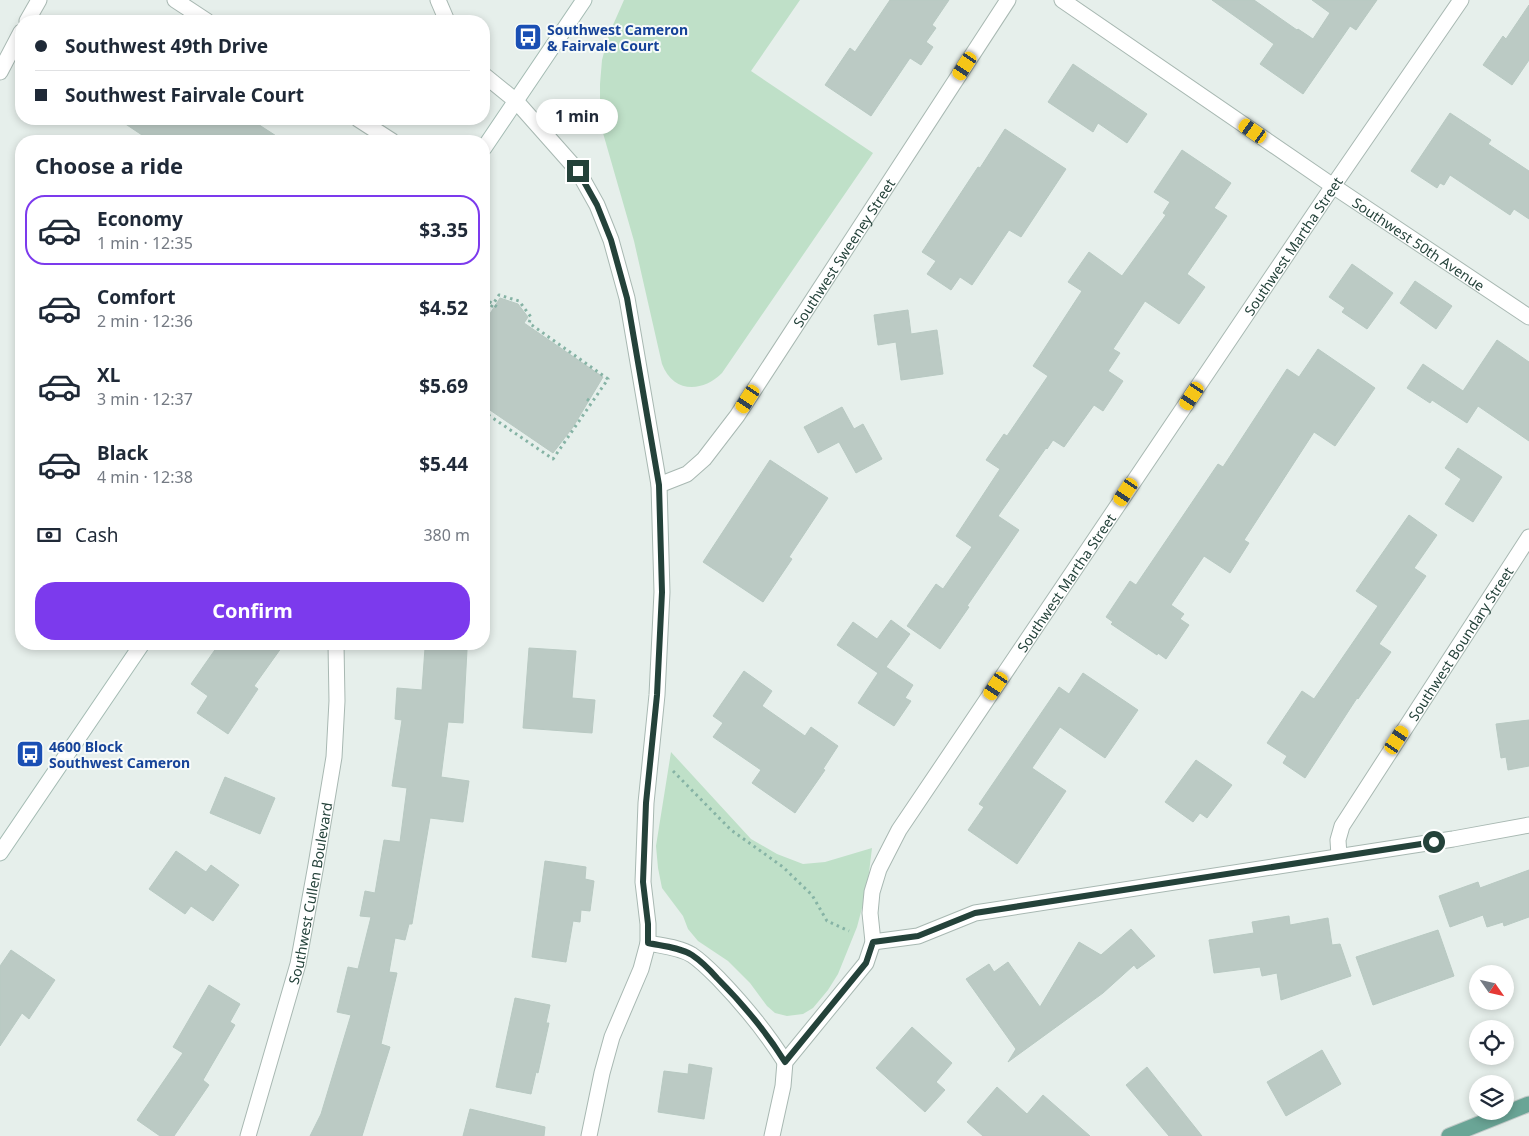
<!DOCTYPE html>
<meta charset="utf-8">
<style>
body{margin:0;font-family:"Noto Sans",sans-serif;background:#f6f6f7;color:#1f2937;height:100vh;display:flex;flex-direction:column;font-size:19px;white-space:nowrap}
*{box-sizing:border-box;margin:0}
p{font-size:16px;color:#747a83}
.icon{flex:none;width:28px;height:28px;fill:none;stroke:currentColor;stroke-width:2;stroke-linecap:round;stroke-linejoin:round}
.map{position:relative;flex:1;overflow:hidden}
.details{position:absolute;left:15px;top:135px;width:475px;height:515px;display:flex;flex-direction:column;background:#fff;border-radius:20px;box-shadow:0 2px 8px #0003}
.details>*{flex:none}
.hud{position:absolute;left:15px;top:15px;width:475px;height:110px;border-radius:20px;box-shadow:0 2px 8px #0003;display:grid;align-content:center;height:110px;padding:0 20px;background:#fff}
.needle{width:32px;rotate:124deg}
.controls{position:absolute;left:1469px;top:965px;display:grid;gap:10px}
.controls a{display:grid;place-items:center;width:45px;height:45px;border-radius:50%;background:#fff;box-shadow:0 2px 8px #0003;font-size:25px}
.end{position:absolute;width:22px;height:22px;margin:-11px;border:6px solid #24423a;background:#fff;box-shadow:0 0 0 2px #fff}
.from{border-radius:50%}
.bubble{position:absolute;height:35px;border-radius:18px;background:#fff;box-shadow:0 2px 8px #0003;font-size:16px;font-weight:700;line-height:35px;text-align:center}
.car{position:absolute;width:15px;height:30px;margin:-15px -8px;border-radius:6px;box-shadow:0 0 4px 1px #0007;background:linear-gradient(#f5c518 24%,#345 0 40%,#f5c518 0 76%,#345 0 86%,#f5c518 0)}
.hud b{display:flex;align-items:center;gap:18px;height:48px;font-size:19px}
.hud b+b{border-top:1px solid #e0e1e3}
.hud i{width:12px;height:12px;background:#1f2937}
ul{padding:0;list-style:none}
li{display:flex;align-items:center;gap:15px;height:70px;margin:0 10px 8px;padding:0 10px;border:2px solid transparent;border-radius:20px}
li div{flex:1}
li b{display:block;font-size:19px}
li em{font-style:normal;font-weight:700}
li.active{border-color:#7c3aed}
li>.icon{width:45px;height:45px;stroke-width:1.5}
h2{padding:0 20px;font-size:22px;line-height:60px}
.pay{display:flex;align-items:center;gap:12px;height:55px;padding:0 20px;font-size:19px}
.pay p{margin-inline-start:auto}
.cta{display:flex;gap:10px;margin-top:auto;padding:10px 20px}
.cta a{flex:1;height:58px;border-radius:20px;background:#7c3aed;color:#fff;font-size:20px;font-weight:700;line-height:58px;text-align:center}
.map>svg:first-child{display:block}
.green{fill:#bfe0c8}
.building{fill:#bbcac4;stroke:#b8c9c2}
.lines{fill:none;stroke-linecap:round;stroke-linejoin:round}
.street-casing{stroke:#a8b8b2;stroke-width:17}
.secondary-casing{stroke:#a4bbb3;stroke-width:17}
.primary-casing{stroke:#c2cac8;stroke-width:17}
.path{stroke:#86b3a5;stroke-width:3;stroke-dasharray:2.5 4;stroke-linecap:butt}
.street{stroke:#fff;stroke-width:15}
.secondary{stroke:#fff;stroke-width:15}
.primary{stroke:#6aa596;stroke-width:15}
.route{stroke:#24423a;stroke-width:6}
.labels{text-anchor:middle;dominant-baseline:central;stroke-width:4;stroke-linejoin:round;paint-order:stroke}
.transit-label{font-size:14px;font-weight:bold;fill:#164399;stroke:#f7fbf9;text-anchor:start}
.street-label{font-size:14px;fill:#24423a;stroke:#f7fbf9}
</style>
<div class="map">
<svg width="1529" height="1136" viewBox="0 0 1529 1136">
<rect width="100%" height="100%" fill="#e6efeb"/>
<path class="green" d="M624 0H800L751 71 873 153 722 373C702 393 673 393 662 364L634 241 603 133 600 109V84L602 60 609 34Z
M671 752 751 839 777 854 803 864 825 862 872 848 867 889 857 927 838 974 828 990 813 1008 803 1014 787 1016 775 1013 767 1006 750 983 728 961 698 941 688 929 683 916 662 888 658 868 656 846Z"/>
<path class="building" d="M890 0H949L932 25 936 28 926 42 933 47 921 65 910 58 871 116 825 85 850 48 855 52Z
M1212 0H1254L1297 30 1298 29 1313 39 1330 13 1312 0H1377L1356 30 1350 26 1303 94 1260 64 1274 44Z
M1529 5V60L1512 85 1483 65 1503 36 1506 39Z
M1073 64 1147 114 1127 143 1098 123 1093 132 1048 102Z
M1450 113 1491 140 1488 144 1529 171V219L1514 209 1510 215 1450 175 1444 185 1440 183 1437 188 1411 171Z
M118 119H250L284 141H151Z
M1005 129 1066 169 1021 237 1009 230 972 285 960 277 951 290 927 274 936 261 922 252 978 167 980 168Z
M1182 150 1231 183 1214 208 1227 216 1187 274 1205 287 1179 324 1145 301 1113 349 1120 353 1108 371 1123 381 1103 411 1094 405 1064 447 1053 440 1047 449 1046 448 998 516 1019 530 967 606 969 607 940 649 907 626 936 584 943 589 972 547 956 536 1000 469 986 460 1004 434 1007 436 1048 376 1033 366 1082 291 1068 282 1089 252 1122 276 1166 215 1163 213 1170 202 1154 192Z
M1352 264 1393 293 1367 329 1342 312 1345 308 1329 297Z
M1415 281 1452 306 1436 329 1400 303Z
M500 298 518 304 528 317 524 323 603 377 573 427 553 453 484 406V323Z
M908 310 911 334 937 330 943 374 901 380 896 342 878 345 874 315Z
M1497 340 1529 362V441L1478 406 1467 423 1432 400 1430 403 1407 388 1423 364 1463 391Z
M1318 349 1375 388 1335 446 1314 432 1244 540 1249 543 1230 573 1204 556 1171 605 1184 614 1180 619 1189 625 1166 659 1158 653 1157 655 1111 624 1113 622 1106 617 1130 581 1136 585 1218 464 1223 467 1287 369 1299 377Z
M842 407 854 429 863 424 882 459 856 473 839 442 818 453 804 427Z
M1458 448 1502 477 1473 522 1445 504 1461 479 1445 468Z
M770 460 828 498 789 557 792 559 763 602 703 562Z
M1409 515 1437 535 1414 568 1426 576 1379 644 1391 652 1358 699 1357 698 1305 778 1283 763 1287 756 1267 743 1302 691 1314 699 1378 606 1356 591Z
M891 620 910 634 886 667 913 685 905 698 911 701 894 726 858 703 878 673 837 645 853 622 877 639Z
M219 644H284L254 686 258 689 228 734 197 713 208 696 191 684Z
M425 648 467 650 463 723 448 722 441 777 469 781 463 822 430 818 412 924H409L405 940 395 938 389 972 397 973 381 1044 390 1047 362 1136H310L321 1114 351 1015 337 1012 348 967 358 969 371 917 360 916 365 891 375 893 384 840 400 842 407 788 392 786 402 720 395 719 397 688 422 690Z
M529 648 576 651 572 698 595 700 592 733 523 728Z
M744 671 772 691 762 706 805 736 811 727 838 746 823 769 825 770 795 813 752 783 761 770 713 737 723 723 713 716Z
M1083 673 1138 710 1105 758 1060 727 1032 768 1066 791 1017 864 968 830 984 807 979 804 1059 687 1069 694Z
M1529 720V766L1508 770 1506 757 1501 758 1496 724Z
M1196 760 1232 785 1207 818 1200 813 1193 822 1165 802Z
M225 777 275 798 260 834 210 813Z
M176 851 206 872 211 865 239 885 213 921 191 906 185 914 149 889Z
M545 861 586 867 585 879 594 881 590 911 581 910 580 922 573 921 566 962 532 957Z
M1529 870V917L1504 926 1503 922 1487 927 1483 915 1450 927 1439 896 1478 882 1480 888Z
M1289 916 1290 925 1328 918 1332 945 1340 944 1351 976 1281 1000 1277 973 1262 976 1260 967 1214 973 1209 940 1254 933 1252 922Z
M1131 929 1155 956 1137 969 1134 965 1103 993 1008 1062 1016 1049 966 979 989 964 994 972 1008 962 1040 1007 1079 942 1101 955Z
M1438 930 1454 976 1373 1005 1356 957Z
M11 950 55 980 29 1019 22 1013 0 1046V966Z
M209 985 240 1004 230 1022 235 1025 203 1080 209 1085 174 1136H160L137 1120 183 1053 173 1047Z
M515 998 550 1005 546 1023H549L538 1073 536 1072 531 1094 496 1087Z
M912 1027 952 1063 936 1082 945 1090 925 1112 876 1068Z
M1322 1050 1341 1084 1286 1116 1267 1082Z
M689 1064 712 1068 704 1119 658 1112 664 1071 688 1074Z
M1147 1067 1202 1136H1169L1126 1085Z
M997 1087 1027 1114 1043 1095 1090 1136H983L967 1122Z
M470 1109 545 1127 544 1136H463Z"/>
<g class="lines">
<g class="street-casing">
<g id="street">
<path d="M175 0 207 21"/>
<path d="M438 0 447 21"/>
<path id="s1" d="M1062 0 1333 186 1529 317"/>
<path d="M27 21 39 0"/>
<path d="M0 72 21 32"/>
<path d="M484 75 516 101 578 171 597 205 611 240 627 298 659 485 662 592 657 695 646 803 643 882 648 924V943L641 969 612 1037 602 1073 589 1136"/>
<path d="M358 119 392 141"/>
<path id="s2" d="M659 485 687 474 704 459 737 416 1008 0"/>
<path id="s3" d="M1339 856 1338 840 1342 826 1529 537"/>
<path d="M873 942 918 936 975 913 1453 839 1529 825"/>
<path d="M648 943C662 946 679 947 692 955 701 961 710 970 718 978 744 1005 765 1030 785 1062"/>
<path id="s4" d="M248 1136 298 964 316 865 334 757 337 701 336 644"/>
<path id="s5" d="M772 1136 783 1086 785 1062 866 963 873 942 870 913 872 892 879 869 899 830 1333 186 1461 0"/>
</g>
</g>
<g class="secondary-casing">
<path id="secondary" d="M484 148 584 0
M0 853 142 644"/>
</g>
<g class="primary-casing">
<path id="primary" d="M1449 1136 1529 1104"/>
</g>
<path class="path" d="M484 298 500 309
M484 318 499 295 519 301 531 317 529 323 608 379 553 459 484 412
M587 399 592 403
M673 771 731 830 783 867 812 895 827 921 849 931"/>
<use href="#street" class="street"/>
<use href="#secondary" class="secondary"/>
<use href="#primary" class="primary"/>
</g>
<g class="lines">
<path class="route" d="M578 171 597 205 611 240 627 298 659 485 662 592 657 695 646 803 643 882 648 924V943C662 946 679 947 692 955 701 961 710 970 717 978 744 1005 765 1030 785 1062L866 963 873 942 918 936 975 913 1434 842"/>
</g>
<defs>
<g id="bus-square" transform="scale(1.4375)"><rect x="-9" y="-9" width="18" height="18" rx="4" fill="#1a4fb4" stroke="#f7fbf9"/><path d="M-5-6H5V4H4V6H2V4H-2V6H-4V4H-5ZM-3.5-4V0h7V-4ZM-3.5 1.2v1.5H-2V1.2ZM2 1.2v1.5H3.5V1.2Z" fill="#fff"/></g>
</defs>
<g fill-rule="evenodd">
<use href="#bus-square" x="528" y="37"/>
<use href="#bus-square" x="30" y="754"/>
</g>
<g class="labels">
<g class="transit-label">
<text x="547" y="29">Southwest Cameron<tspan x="547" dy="16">&amp; Fairvale Court</tspan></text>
<text x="49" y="746">4600 Block<tspan x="49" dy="16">Southwest Cameron</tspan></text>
</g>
<g class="street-label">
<text stroke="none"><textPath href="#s1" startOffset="432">Southwest 50th Avenue</textPath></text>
<text stroke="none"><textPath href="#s5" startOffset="1048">Southwest Martha Street</textPath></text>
<text stroke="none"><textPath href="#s2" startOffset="302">Southwest Sweeney Street</textPath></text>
<text stroke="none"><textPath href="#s5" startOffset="642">Southwest Martha Street</textPath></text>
<text stroke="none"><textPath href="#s3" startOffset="248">Southwest Boundary Street</textPath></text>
<text stroke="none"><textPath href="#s4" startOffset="251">Southwest Cullen Boulevard</textPath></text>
</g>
</g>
</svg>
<div class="controls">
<a><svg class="needle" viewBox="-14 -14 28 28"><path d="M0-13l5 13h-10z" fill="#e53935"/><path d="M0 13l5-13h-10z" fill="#747a83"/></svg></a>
<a><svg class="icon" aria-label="locate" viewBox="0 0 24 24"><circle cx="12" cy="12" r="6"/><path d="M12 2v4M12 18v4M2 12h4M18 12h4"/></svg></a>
<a><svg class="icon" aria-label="layers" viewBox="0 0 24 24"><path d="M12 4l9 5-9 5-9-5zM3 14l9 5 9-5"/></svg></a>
</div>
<i class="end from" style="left:1434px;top:842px"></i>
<i class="end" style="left:578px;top:171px"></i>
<div class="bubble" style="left:536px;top:99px;width:82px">1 min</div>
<i class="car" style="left:965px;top:66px;rotate:213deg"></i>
<i class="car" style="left:1253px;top:131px;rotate:305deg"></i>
<i class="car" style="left:1192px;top:396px;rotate:214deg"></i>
<i class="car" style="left:748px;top:399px;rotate:213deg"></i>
<i class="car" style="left:1126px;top:492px;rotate:214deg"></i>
<i class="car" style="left:996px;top:686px;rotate:214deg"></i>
<i class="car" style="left:1397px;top:740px;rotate:33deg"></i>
<div class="hud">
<b><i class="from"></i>Southwest 49th Drive</b>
<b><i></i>Southwest Fairvale Court</b>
</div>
<section class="details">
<h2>Choose a ride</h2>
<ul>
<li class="active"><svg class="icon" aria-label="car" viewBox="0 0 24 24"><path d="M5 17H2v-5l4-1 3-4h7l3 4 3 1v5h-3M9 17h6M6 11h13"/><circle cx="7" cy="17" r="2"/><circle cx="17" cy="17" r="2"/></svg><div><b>Economy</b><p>1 min · 12:35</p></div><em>$3.35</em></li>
<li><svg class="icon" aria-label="car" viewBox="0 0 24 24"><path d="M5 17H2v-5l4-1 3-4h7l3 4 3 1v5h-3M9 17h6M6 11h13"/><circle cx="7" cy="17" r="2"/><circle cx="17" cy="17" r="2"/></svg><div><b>Comfort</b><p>2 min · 12:36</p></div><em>$4.52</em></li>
<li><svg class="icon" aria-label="car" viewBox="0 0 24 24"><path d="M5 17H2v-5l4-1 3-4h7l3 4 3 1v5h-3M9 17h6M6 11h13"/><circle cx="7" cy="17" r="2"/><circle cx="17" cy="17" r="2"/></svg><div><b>XL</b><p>3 min · 12:37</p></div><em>$5.69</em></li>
<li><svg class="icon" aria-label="car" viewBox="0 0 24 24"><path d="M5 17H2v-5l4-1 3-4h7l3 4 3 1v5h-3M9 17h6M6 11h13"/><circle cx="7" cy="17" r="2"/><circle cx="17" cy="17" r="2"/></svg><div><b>Black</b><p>4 min · 12:38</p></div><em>$5.44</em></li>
</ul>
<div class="pay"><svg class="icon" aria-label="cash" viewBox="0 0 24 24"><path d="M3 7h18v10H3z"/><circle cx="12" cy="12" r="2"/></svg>Cash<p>380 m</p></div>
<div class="cta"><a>Confirm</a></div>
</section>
</div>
